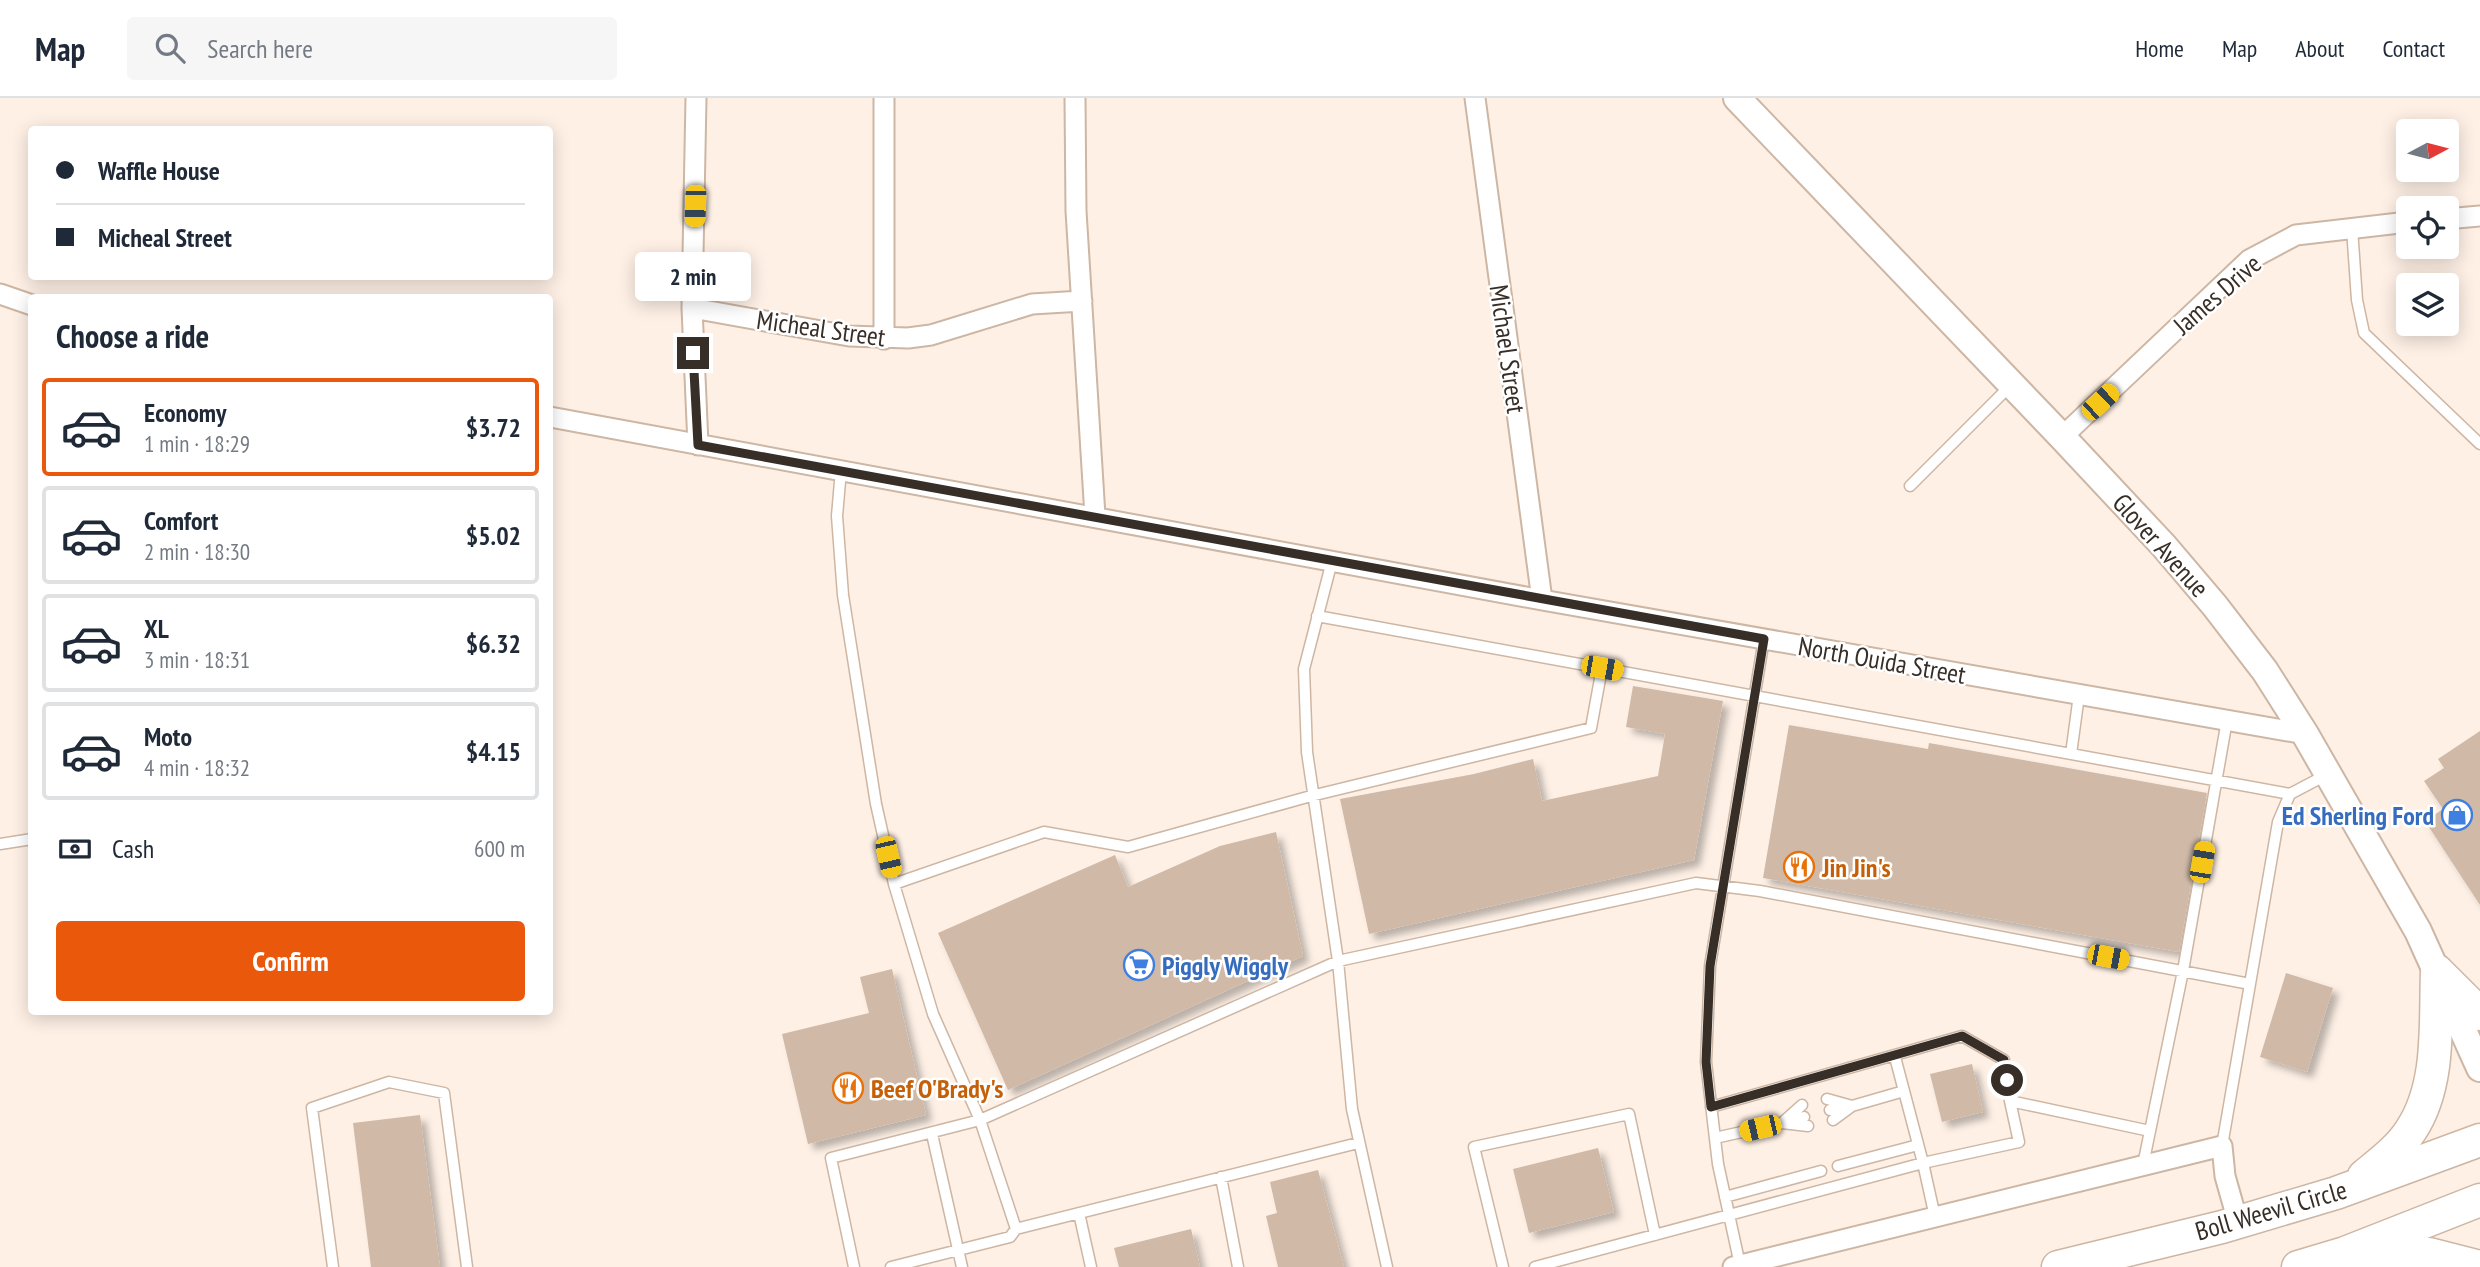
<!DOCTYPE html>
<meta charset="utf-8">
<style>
body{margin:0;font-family:"PT Sans Narrow",sans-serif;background:#f6f6f7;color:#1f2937;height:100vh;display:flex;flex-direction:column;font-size:26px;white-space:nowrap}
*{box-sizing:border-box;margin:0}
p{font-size:23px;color:#747a83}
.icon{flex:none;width:38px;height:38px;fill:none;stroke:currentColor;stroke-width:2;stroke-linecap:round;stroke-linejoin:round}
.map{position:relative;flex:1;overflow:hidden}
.details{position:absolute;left:28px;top:196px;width:525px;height:721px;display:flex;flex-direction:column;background:#fff;border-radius:7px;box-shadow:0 4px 18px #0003}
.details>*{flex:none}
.hud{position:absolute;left:28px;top:28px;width:525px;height:154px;border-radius:7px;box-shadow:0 4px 18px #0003;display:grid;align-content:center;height:154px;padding:0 28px;background:#fff}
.needle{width:46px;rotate:83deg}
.fabs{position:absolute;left:2396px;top:21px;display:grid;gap:14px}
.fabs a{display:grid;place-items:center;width:63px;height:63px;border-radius:7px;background:#fff;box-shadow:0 4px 18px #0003;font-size:35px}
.end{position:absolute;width:32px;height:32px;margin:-16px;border:9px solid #372e27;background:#fff;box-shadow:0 0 0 4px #fff}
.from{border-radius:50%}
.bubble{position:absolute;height:49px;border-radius:7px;background:#fff;box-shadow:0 4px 18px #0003;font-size:23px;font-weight:800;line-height:49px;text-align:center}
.car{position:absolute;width:21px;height:42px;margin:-21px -10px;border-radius:9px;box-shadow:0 0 5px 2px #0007;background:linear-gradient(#f5c518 24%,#345 0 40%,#f5c518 0 76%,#345 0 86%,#f5c518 0)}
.hud b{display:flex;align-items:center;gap:24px;height:66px;font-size:26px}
.hud b+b{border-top:2px solid #e0e1e3}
.hud i{width:18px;height:18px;background:#1f2937}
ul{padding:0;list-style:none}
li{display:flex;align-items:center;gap:21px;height:98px;margin:0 14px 10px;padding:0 14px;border:4px solid #e0e1e3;border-radius:7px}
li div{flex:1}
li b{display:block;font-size:26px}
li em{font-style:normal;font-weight:800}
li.current{border-color:#ea580c}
li>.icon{width:63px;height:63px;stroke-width:1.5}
h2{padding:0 28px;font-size:32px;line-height:84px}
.pay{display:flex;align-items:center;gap:18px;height:77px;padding:0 28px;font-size:26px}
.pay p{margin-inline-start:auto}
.action{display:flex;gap:14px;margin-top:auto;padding:14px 28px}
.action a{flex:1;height:80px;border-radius:7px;background:#ea580c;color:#fff;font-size:28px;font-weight:800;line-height:80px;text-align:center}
header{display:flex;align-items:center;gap:42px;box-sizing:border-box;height:98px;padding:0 35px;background:#fff;border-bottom:2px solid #e0e1e3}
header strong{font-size:33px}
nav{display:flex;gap:38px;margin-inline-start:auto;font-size:24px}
.search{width:490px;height:63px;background:#f6f6f7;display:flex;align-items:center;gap:18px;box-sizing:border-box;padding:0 24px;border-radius:7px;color:#747a83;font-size:26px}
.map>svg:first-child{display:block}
.building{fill:#d0b9a7;filter:url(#shadow)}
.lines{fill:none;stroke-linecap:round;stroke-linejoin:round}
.service-casing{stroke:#cdb6a4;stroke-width:13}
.minor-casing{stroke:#cdb6a4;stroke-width:23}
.secondary-casing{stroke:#cdb6a4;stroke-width:30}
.trunk-casing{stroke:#cdb6a4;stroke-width:35}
.service{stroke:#fff;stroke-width:10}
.minor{stroke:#fff;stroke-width:19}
.secondary{stroke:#fff;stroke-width:26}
.trunk{stroke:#fff;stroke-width:32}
.route{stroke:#372e27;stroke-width:9}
.labels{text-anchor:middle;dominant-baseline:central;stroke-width:5;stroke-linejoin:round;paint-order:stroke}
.street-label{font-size:26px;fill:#372e27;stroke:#fff}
.shop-label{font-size:26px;font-weight:bold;fill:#366cbe;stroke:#fff;text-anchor:end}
.food-label{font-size:26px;font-weight:bold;fill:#c56008;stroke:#fff;text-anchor:start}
</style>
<header>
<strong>Map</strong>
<div class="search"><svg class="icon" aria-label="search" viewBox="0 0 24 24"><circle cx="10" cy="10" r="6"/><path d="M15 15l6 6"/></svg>Search here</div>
<nav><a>Home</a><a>Map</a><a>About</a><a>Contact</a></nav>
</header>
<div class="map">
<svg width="2480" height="1169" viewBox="0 0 2480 1169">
<defs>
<filter id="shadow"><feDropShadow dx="6" dy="6" stdDeviation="3.5" flood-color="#0004"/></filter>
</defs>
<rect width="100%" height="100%" fill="#fef0e5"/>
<path class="building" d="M1633 588 1723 603 1694 762 1369 836 1340 701 1474 676 1533 661 1542 703 1658 678 1665 636 1626 629Z
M1789 627 1928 651 1929 645 2207 695 2179 854 1763 780Z
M2480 633V807L2425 723 2443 711 2424 683 2444 670 2438 661Z
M1276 734 1303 858 1008 992 938 835 1115 757 1128 789 1220 748Z
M892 871 926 1017 808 1046 782 936 869 915 860 879Z
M2286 875 2333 890 2307 974 2260 959Z
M1972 966 1983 1014 1942 1024 1930 976Z
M420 1017 440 1169H371L353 1025Z
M1598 1050 1614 1114 1529 1135 1513 1071Z
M1318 1072 1344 1169H1278L1266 1118 1277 1115 1270 1084Z
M1191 1131 1200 1169H1119L1114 1150Z"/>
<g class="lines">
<g class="service-casing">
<path id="service" d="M2352 130 2357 202 2364 235 2480 346
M841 372 837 418 843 497 876 706 894 786 933 916 980 1022 1016 1131 1010 1139 891 1169
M1910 388 2011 287
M1332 463 1304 571 1307 654 1338 863 1352 1011 1387 1169
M1317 518 2290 696
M2071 656 2079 597
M0 746 32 741
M894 786 1044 734 1128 749 1311 698 1591 630 1602 570
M1895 959 1923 1065 2019 1044 2010 1003
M1827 1001 1852 1008 1904 993
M1711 1009 1962 938 2004 962 2010 1003 2150 1033
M1830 1012 1848 1008
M1833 1022 1852 1008
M1786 1024 1804 1019
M1782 1025 1808 1028
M932 1036 962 1169
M1715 1040 1782 1025 1802 1007
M2222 1048 2250 886
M2143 1067 2183 873 2227 622
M1838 1068 1918 1047
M1221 1079 1238 1169
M1725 1099 1821 1073
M1079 1115 1091 1169
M1016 1131 1358 1045
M1740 1167 1718 1066 1706 964 1710 868 1764 541
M333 1169 312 1010 389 984 444 995 467 1169
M854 1169 831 1060 980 1022 1338 863 1696 785 1760 793 2250 886 2278 724 2290 696 2328 676
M1503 1169 1474 1049 1629 1016 1655 1137
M1535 1169 1923 1065 1935 1119"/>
</g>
<g class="minor-casing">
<path id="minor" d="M696 0 692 210 698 347
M884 0V241
M1075 0 1076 113 1095 418
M1475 0 1542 502
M2446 121 2480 118
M0 196 32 207
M692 210 849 238 908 240 931 237 1032 206 1082 203
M550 319 1542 502 2305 636
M2062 339 2249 162 2296 137 2408 124
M1733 1169 2222 1048 2225 1078 2238 1124"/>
</g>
<g class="secondary-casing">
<path id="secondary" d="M1737 0 2062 339 2164 448 2215 508 2265 573 2305 636 2418 833 2480 970"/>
</g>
<g class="trunk-casing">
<path id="trunk" d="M2437 873 2480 916
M2364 1078C2381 1064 2399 1051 2411 1032 2441 987 2435 925 2437 873
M2361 1155 2429 1156 2480 1169
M2058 1169 2222 1129 2336 1095 2480 1042
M2298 1169 2345 1155 2480 1102"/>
</g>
<use href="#service" class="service"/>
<use href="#minor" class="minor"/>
<use href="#secondary" class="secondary"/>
<use href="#trunk" class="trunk"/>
</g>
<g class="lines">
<path class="route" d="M693 255 698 347 1764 541 1710 868 1706 964 1711 1009 1962 938 2004 962 2007 982"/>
</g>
<defs>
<g id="shop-ring" transform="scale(1.575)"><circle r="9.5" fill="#fff" stroke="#3f7fe0" stroke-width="1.5"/><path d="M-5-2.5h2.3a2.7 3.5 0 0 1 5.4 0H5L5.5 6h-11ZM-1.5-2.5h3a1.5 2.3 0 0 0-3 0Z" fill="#3f7fe0"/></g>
<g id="restaurant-ring" transform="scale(1.575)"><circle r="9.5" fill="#fff" stroke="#e8710a" stroke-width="1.5"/><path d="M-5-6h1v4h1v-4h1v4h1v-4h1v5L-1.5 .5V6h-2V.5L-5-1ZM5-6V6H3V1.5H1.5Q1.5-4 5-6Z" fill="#e8710a"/></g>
<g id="supermarket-ring" transform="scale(1.575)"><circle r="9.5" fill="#fff" stroke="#3f7fe0" stroke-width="1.5"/><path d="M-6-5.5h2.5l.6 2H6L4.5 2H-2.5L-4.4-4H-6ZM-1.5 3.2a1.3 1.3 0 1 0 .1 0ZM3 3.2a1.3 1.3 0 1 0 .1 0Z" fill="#3f7fe0"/></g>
</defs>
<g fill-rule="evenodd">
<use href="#shop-ring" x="2457" y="717"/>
<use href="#restaurant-ring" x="1799" y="769"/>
<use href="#supermarket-ring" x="1139" y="867"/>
<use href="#restaurant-ring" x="848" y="990"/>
</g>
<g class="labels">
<g class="street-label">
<text transform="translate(2217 196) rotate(-41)">James Drive</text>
<text transform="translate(821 230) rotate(8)">Micheal Street</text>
<text transform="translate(1508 251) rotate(82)">Michael Street</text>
<text transform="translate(2161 447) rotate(48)">Glover Avenue</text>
<text transform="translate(1882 562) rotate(10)">North Ouida Street</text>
<text transform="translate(2271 1112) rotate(-16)">Boll Weevil Circle</text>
</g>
<g class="shop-label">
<text x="2434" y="717">Ed Sherling Ford</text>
<text x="1162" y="867" text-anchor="start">Piggly Wiggly</text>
</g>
<g class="food-label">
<text x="1822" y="769">Jin Jin's</text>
<text x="871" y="990">Beef O'Brady's</text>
</g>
</g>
</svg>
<div class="fabs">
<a><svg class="needle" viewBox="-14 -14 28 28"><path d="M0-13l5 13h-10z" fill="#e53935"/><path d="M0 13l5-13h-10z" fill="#747a83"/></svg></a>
<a><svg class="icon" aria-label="locate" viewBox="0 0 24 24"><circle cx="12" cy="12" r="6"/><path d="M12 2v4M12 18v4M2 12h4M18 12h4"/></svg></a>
<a><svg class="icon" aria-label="layers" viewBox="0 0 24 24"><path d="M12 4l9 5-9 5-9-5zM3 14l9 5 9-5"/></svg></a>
</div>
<i class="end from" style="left:2007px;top:982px"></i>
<i class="end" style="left:693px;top:255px"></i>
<div class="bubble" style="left:635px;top:154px;width:116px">2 min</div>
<i class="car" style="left:695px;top:108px;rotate:182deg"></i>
<i class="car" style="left:2100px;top:304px;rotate:47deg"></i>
<i class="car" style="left:1602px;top:570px;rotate:100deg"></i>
<i class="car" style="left:888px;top:759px;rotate:167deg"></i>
<i class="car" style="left:2202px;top:764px;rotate:10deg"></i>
<i class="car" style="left:2108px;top:859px;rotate:101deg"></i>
<i class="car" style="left:1760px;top:1030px;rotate:257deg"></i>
<div class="hud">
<b><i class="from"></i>Waffle House</b>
<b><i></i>Micheal Street</b>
</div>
<section class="details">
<h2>Choose a ride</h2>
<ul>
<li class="current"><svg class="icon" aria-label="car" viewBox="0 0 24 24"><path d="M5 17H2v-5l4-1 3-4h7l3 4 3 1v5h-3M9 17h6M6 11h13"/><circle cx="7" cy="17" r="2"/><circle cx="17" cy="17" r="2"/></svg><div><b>Economy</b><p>1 min · 18:29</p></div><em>$3.72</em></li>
<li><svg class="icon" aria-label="car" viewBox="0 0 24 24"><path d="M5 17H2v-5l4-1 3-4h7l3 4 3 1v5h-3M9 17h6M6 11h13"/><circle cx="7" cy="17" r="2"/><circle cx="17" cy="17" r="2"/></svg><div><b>Comfort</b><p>2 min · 18:30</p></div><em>$5.02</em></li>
<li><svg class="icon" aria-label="car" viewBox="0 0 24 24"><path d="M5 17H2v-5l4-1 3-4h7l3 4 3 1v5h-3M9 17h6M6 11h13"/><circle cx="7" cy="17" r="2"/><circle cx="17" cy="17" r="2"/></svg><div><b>XL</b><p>3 min · 18:31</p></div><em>$6.32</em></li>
<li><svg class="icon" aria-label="car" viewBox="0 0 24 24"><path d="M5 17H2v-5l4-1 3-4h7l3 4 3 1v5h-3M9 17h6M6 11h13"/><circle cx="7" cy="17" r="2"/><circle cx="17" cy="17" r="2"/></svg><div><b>Moto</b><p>4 min · 18:32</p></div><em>$4.15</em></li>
</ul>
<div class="pay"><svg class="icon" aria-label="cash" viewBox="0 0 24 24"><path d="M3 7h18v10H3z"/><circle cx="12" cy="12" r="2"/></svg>Cash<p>600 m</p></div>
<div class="action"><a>Confirm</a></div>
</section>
</div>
